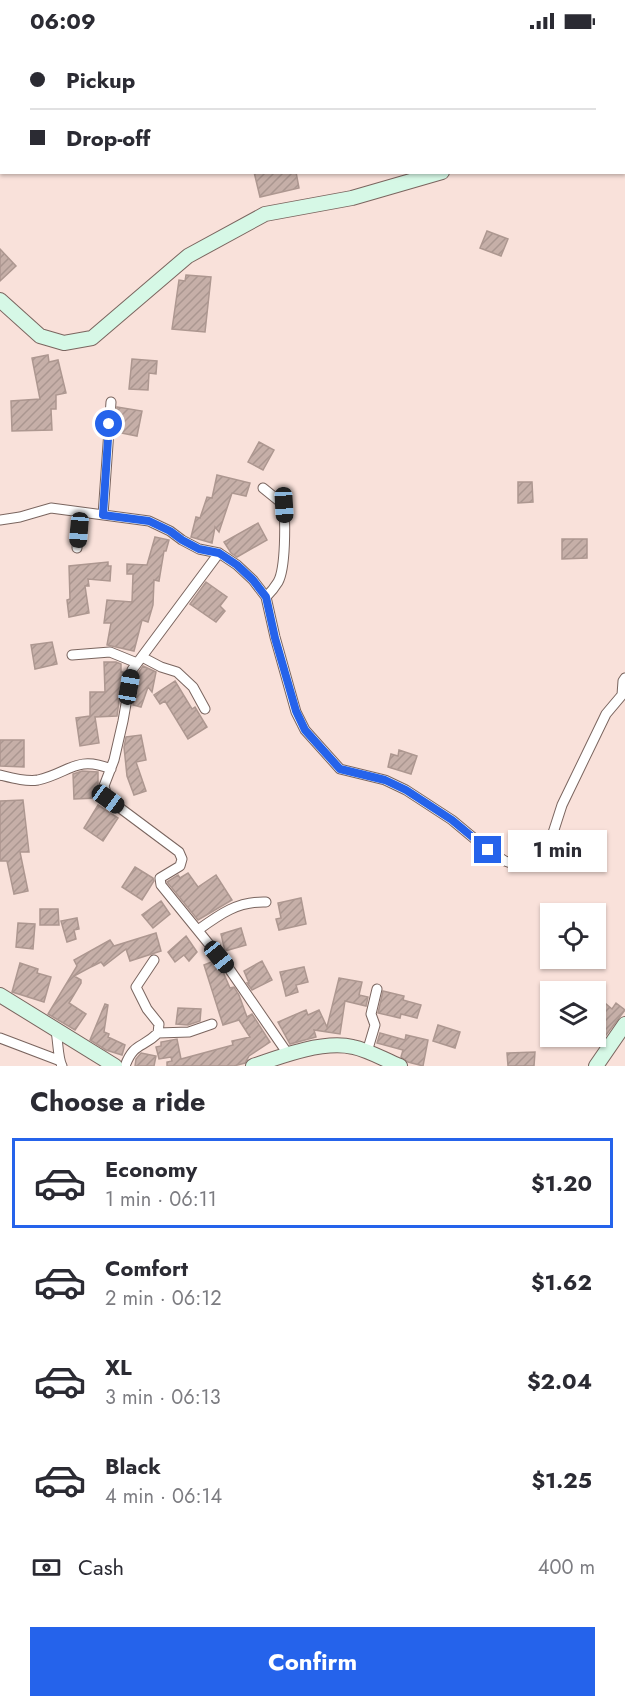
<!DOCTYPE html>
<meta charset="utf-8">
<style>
body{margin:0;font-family:Jost,sans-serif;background:#f7f7f7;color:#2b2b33;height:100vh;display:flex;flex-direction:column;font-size:22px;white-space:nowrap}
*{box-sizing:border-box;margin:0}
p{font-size:20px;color:#7c7c81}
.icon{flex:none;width:33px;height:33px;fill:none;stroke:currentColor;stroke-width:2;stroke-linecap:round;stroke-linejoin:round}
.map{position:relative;height:1024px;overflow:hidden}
.details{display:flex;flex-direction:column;background:#fff;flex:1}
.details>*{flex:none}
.banner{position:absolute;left:0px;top:0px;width:626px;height:132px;box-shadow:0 2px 4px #0004;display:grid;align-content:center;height:132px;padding:0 30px;background:#fff}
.controls{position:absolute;left:540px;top:861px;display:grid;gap:12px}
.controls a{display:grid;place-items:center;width:66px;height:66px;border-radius:0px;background:#fff;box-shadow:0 2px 4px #0004;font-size:30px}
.end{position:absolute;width:27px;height:27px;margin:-14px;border:8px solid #2563eb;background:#fff;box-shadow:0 0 0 3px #fff}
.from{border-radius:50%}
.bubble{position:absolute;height:42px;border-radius:0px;background:#fff;box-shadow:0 2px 4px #0004;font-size:20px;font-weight:700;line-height:42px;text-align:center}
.car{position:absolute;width:18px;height:36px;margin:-18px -9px;border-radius:8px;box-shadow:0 0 4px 2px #0007;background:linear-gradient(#222 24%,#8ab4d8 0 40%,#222 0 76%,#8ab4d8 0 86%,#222 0)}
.banner b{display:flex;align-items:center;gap:21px;height:57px;font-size:22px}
.banner b+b{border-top:2px solid #e1e1e2}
.banner i{width:15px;height:15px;background:#2b2b33}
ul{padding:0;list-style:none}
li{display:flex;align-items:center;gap:18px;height:90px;margin:0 12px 9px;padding:0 18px;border:3px solid transparent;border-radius:0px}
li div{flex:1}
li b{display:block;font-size:22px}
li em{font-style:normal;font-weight:700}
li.active{border-color:#2563eb}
li>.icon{width:54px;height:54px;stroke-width:1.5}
h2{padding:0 30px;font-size:27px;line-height:72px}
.pay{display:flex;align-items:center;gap:15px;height:66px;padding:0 30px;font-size:22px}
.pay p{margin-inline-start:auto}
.button{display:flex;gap:12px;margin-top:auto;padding:12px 30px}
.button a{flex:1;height:69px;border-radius:0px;background:#2563eb;color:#fff;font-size:24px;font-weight:700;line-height:69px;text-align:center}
.status{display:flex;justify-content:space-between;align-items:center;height:42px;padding:0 30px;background:#fff;direction:ltr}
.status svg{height:16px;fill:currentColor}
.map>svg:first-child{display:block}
.building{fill:url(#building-hatch);stroke:#ad9790;stroke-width:1.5}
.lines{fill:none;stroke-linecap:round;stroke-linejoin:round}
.street-casing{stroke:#7a655f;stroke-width:11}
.secondary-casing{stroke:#7a655f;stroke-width:16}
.street{stroke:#fff;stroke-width:9}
.secondary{stroke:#d6f8e6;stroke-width:14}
.route{stroke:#2563eb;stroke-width:8}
</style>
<div class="status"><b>06:09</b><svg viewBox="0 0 49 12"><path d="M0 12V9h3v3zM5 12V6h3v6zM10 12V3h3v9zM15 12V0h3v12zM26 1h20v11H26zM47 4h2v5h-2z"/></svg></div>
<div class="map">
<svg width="625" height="1024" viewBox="0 0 625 1024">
<defs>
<pattern id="building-hatch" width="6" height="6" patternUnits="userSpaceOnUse" patternTransform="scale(1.5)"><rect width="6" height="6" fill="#c6afa8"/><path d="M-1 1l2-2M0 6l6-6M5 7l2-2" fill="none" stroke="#aa9690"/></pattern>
</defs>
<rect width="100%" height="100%" fill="#f9e1da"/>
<path class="building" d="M254 130H296L299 146 260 155Z
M487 189 508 197 501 214 480 206Z
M0 207 16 224 0 239Z
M186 233 211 235 205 290 172 287 179 238 185 239Z
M48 313 49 320 58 318 66 351 56 353V367H51L52 388 12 389 11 359 40 357 32 316Z
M132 317 157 319 156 332 149 331 148 348 129 347Z
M117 365 142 369 137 394 116 390Z
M259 400 274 408 263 428 248 420Z
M217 433 250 441 246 454 232 451 219 490 215 485 212 501 191 495 196 475 200 476 207 455 212 456Z
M518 440H532L533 460 518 461Z
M258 481 267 498 237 515 231 511 224 500Z
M155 495 169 498 166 509H164L159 539 154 538 153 563 148 580 142 578 134 609 107 603 111 581H104L107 558 132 560 133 532H127V522L147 523Z
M562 497H587V516L562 517Z
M108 520V524H111L110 539 88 537 89 544H85L89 571 69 575 67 558 70 557 69 524Z
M206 540 227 555 220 564 225 569 216 580 190 562Z
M52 600 57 622 35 627 31 603Z
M104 620H116L121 622V630H123L117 674 95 675 99 701 80 704 76 676 90 674V650H105Z
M143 624 156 630 152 650 148 645 141 665 133 663 139 630Z
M175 639 192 667 195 665 207 685 188 697 165 659 160 662 154 653Z
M141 693 146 718 136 720 146 749 134 753 127 734 124 705 126 695Z
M0 698H24V725L0 724Z
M399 708 417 714 411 732 388 725 391 712 398 714Z
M82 729 98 730V756L74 757 73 732Z
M23 758 29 810H20L28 849 14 852 7 819H0V759Z
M98 763 118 776 103 799 84 786Z
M135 825 153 836 154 839 142 858 122 845Z
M188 831 198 845 216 833 232 858 198 878 167 840 178 833 180 836Z
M301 856 306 882 279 888 276 877 281 876 278 861Z
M161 859 170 872 153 886 142 873Z
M40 867H58L59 883H40Z
M77 876 79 887 74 888 76 897 67 900 61 879Z
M18 881 35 882 33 907 16 905Z
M241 886 246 903 225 909 221 892Z
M156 891 161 909 130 919 126 907 104 924 101 920 93 924 94 921 91 925 74 934 81 938V941L69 961 86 972 75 988 48 972 77 924 74 918 110 898 114 904Z
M186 894 197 910 189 919 184 913 175 920 168 910Z
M214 919 223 930 230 946 234 945 239 953 247 975 252 972 270 1000 249 1014 245 1021 234 1024H167V1020L172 1019 171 1015 159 1017 156 1005 161 1004V1000L177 997 181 1017 233 1003 232 999 250 995 239 978 223 983 204 923Z
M262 919 272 938 252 948 247 941H249L244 929Z
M20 921 38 927 37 931 51 935 44 960 12 950Z
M304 925 308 940 296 943 298 950 286 954 280 930Z
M339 936 362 940 359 953 368 955 366 964 345 959 340 992 314 988 316 995 290 1002 278 980 306 968 308 973 319 968 327 985Z
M383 949 404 954 403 958 421 963 417 976 401 972 400 976 378 971Z
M605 961 612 967 616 961 625 968 603 997 596 992V974Z
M105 962 108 963 104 990 109 992 108 995 125 1003 122 1013 106 1008 90 998Z
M178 966 201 967 200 979 188 983 176 982Z
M438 983 460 990 455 1006 433 999Z
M380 991 405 998 406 993 428 998 423 1024 408 1020 401 1015 403 1008 377 1001Z
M535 1010 534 1024H508L507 1011Z
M141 1011 156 1014 154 1024H135L136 1017Z"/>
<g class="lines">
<g class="street-casing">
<path id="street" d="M263 446 284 463C285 480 286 526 278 540 275 545 270 551 266 555
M103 473 111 360
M0 478 20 475 51 466 149 479 170 489 182 498 199 507 219 511 237 523 253 538 266 555 275 595 296 670 305 688 340 727 385 738 406 748 452 778 488 808 505 819 514 822 529 820 542 814 552 794 562 763 606 672 622 653 623 639 625 636
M77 506 80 470
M219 511 132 628 123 679 114 718 104 744 108 757 179 810 182 817 180 824 160 836 161 843 230 928 288 1012
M72 613 110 610 137 621
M142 615 161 625 177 630 193 645 205 667
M0 733C12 736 26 740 38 738 69 731 76 713 111 727
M198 888C220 872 238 859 266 860
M56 989C58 999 58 1017 62 1024
M158 991 189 990 212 982
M0 996 58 1018
M367 1010 375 983 371 972 377 947
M125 1024C134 1000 142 1007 158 991L159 982 147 967 136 945 154 918"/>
</g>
<g class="secondary-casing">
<path id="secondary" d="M624 58 625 57
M0 258 40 294 64 301 92 296 188 214 265 172 352 156 442 130
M0 953 115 1024
M253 1024C281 1014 324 998 353 1005 368 1008 385 1018 400 1024
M596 1024 625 982"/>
</g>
<use href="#street" class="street"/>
<use href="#secondary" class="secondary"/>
</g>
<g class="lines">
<path class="route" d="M109 382 103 473 149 479 170 489 182 498 199 507 219 511 237 523 253 538 266 555 275 596 296 669 305 688 322 707 340 727 385 738 406 748 452 778 488 808"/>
</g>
</svg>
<div class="controls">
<a><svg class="icon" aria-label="locate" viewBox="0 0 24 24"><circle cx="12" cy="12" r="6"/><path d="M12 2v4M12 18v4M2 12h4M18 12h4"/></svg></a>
<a><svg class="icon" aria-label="layers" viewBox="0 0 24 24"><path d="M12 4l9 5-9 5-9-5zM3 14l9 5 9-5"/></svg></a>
</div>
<i class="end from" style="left:109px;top:382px"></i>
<i class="end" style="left:488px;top:808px"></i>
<div class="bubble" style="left:508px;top:788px;width:99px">1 min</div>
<i class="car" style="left:284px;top:463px;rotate:177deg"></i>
<i class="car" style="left:79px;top:488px;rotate:185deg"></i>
<i class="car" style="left:129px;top:645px;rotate:10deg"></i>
<i class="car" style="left:108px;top:757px;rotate:126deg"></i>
<i class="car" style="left:219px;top:915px;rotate:141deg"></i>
<div class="banner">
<b><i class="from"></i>Pickup</b>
<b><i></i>Drop-off</b>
</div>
</div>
<section class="details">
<h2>Choose a ride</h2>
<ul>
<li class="active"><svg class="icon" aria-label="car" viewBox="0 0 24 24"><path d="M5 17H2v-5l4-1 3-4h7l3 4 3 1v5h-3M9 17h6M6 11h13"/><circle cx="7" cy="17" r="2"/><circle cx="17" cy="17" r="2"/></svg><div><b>Economy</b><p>1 min · 06:11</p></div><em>$1.20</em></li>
<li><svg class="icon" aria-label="car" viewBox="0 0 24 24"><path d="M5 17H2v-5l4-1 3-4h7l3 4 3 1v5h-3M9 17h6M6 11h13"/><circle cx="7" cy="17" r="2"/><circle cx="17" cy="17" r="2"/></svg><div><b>Comfort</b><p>2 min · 06:12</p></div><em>$1.62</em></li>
<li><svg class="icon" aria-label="car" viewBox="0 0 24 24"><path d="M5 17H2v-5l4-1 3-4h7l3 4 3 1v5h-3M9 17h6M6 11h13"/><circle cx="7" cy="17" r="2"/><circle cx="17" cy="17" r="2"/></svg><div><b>XL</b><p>3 min · 06:13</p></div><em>$2.04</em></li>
<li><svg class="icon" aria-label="car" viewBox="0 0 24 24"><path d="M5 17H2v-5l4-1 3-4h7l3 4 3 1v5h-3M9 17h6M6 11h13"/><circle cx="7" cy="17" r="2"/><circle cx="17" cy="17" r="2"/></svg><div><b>Black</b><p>4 min · 06:14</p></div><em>$1.25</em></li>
</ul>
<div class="pay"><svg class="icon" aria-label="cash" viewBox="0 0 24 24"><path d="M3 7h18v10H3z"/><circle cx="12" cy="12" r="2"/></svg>Cash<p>400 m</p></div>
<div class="button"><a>Confirm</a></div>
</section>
